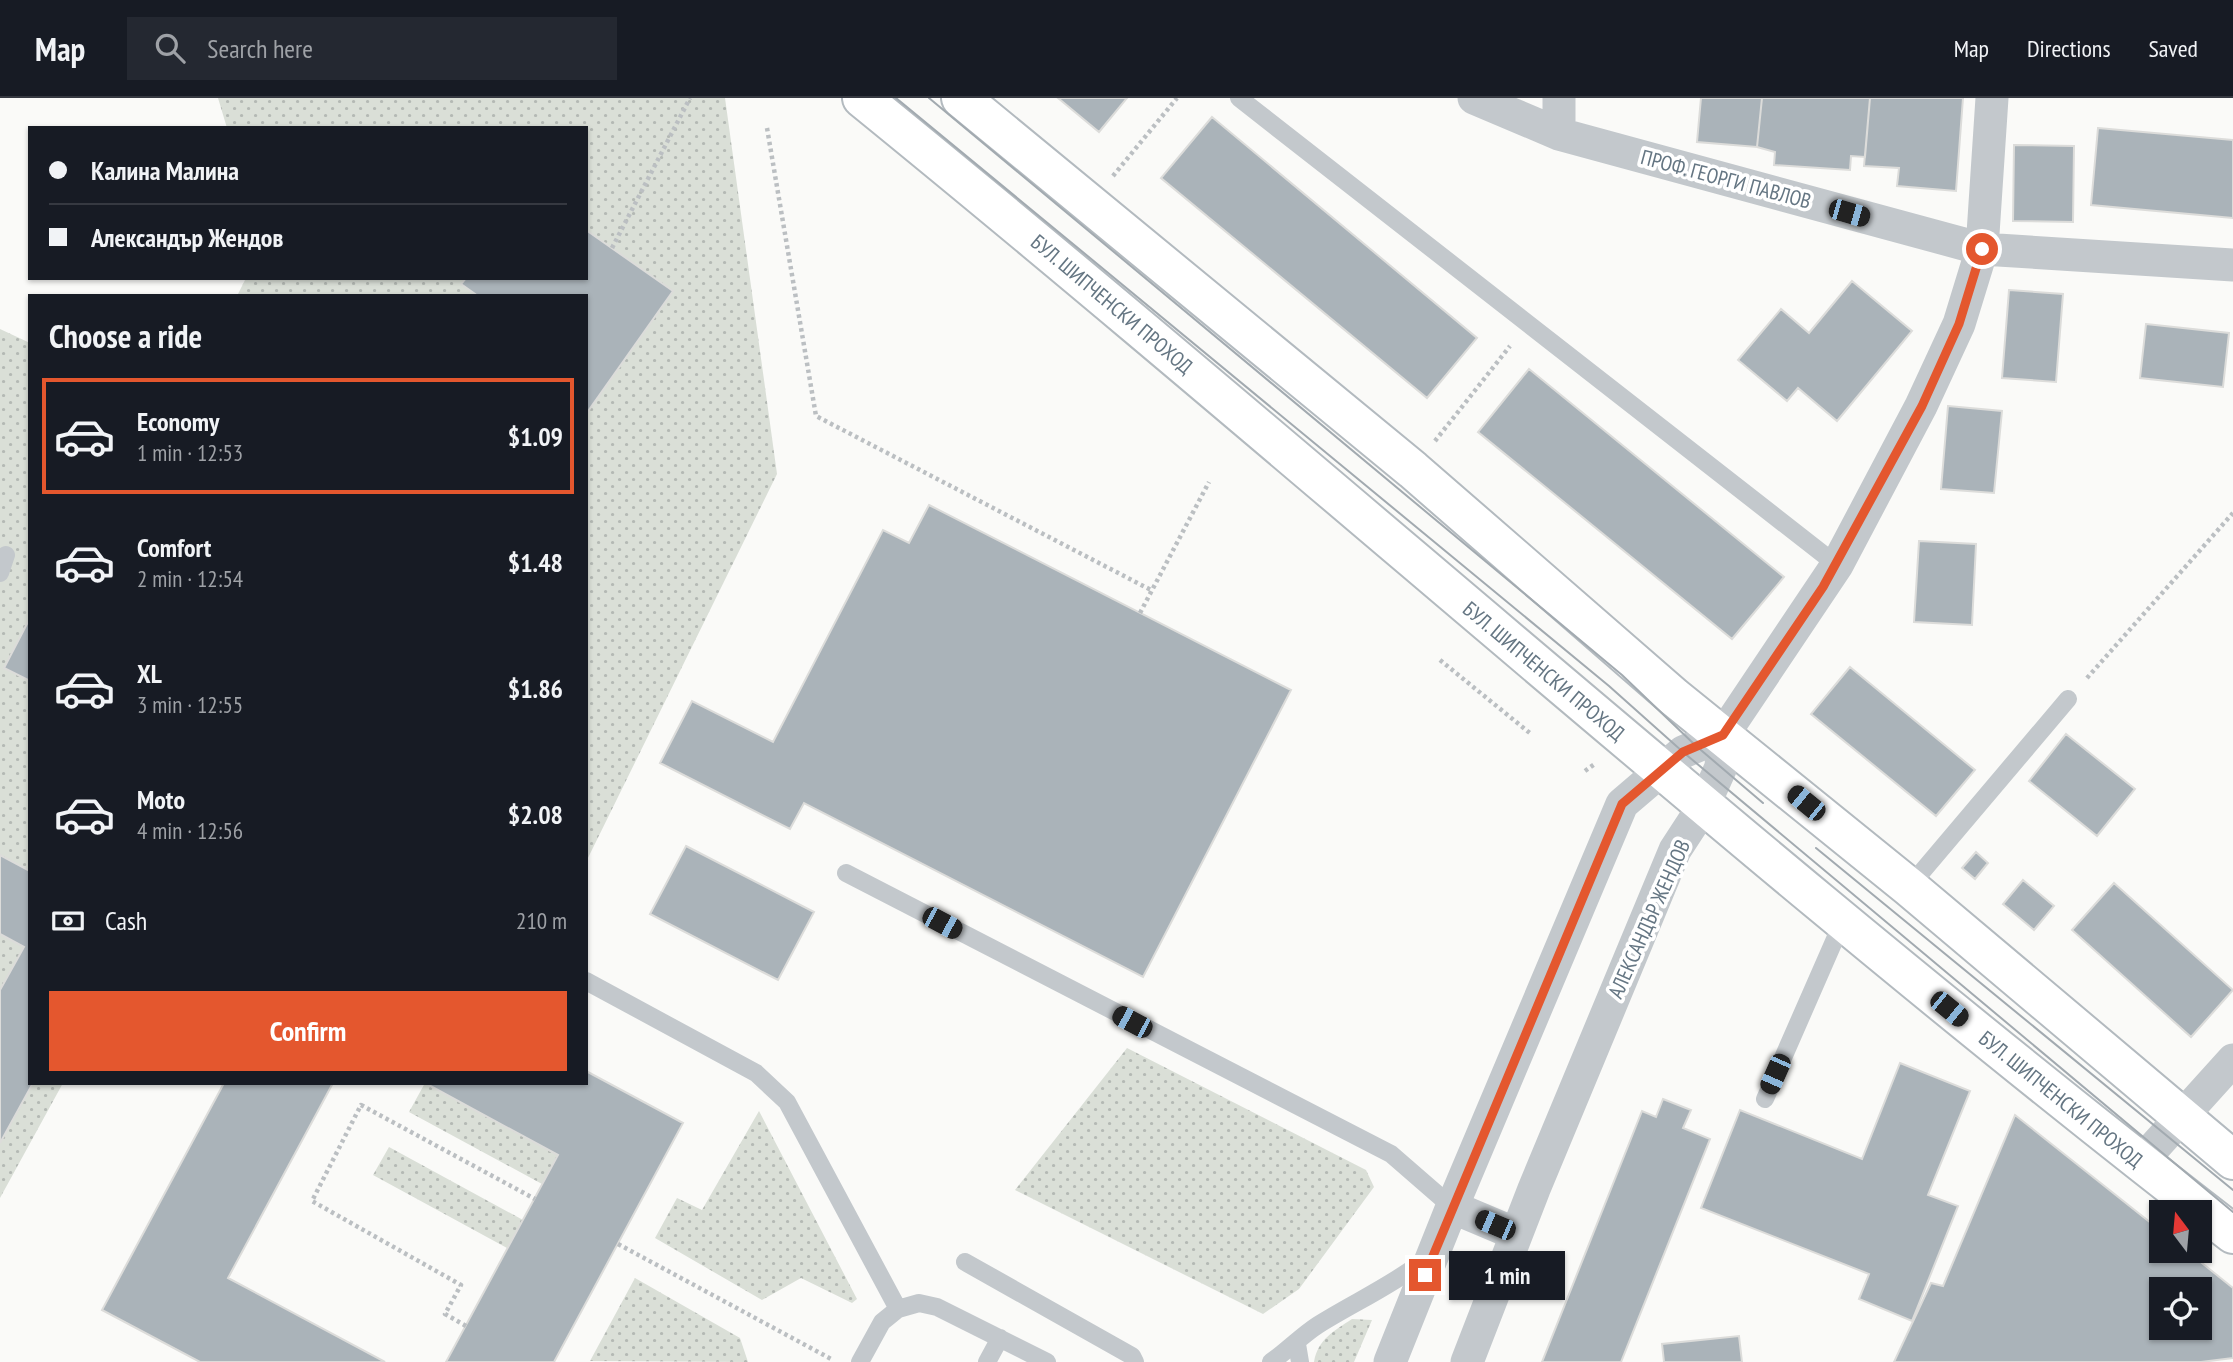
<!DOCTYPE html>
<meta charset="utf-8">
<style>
body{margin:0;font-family:"PT Sans Narrow",sans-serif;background:#242831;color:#f1f3f6;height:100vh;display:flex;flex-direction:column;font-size:26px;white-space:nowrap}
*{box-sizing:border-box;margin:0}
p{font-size:23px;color:#9ea1a6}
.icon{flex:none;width:38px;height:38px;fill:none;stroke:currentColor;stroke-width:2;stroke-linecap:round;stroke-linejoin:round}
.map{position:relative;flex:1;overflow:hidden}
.details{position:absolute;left:28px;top:196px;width:560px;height:791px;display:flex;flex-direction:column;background:#171b24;border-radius:0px;box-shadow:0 2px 5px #0004}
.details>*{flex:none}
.hud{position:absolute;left:28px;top:28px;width:560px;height:154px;border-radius:0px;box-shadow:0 2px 5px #0004;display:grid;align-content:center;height:154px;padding:0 21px;background:#171b24}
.needle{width:46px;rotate:344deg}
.controls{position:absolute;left:2149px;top:1102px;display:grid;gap:14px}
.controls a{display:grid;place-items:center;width:63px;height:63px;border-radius:0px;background:#171b24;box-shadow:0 2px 5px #0004;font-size:35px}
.end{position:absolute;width:32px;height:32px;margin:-16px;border:9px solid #e4572e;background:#fff;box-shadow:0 0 0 4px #fff}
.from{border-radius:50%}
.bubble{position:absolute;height:49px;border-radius:0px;background:#171b24;box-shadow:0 2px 5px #0004;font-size:23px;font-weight:600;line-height:49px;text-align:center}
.car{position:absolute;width:21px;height:42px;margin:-21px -10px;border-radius:9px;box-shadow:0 0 5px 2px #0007;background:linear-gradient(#222 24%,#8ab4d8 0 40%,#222 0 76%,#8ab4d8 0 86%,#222 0)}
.hud b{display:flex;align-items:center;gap:24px;height:66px;font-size:26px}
.hud b+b{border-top:2px solid #363941}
.hud i{width:18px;height:18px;background:#f1f3f6}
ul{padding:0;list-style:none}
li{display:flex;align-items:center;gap:21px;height:116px;margin:0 14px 10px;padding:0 7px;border:4px solid transparent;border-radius:0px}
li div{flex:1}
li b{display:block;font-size:26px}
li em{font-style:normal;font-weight:600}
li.selected{border-color:#e4572e}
li>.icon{width:63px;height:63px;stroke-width:1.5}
h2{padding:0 21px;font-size:32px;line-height:84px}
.pay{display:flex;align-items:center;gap:18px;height:77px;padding:0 21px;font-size:26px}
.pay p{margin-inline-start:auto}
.action{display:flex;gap:14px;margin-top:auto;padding:14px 21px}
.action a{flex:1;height:80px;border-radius:0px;background:#e4572e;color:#fff;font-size:28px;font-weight:600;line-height:80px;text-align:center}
header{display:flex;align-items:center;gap:42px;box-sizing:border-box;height:98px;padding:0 35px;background:#171b24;border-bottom:2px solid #363941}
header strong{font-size:33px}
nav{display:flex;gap:38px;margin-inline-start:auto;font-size:24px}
.search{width:490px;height:63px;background:#242831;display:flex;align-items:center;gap:18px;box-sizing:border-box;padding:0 24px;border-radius:0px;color:#9ea1a6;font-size:26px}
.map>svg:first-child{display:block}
.grass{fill:url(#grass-dots)}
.building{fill:#aab3b9;stroke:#dcdcda;stroke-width:2;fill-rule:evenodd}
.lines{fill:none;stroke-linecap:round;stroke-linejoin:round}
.secondary-casing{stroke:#b3babf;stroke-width:42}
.path{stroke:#bbbfc2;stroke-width:4.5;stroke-dasharray:3.5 3.5;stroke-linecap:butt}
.lane{stroke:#c3c8cc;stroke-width:18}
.street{stroke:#c3c8cc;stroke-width:33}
.secondary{stroke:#fff;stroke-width:38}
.tram{stroke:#a2aab0;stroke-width:2}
.route{stroke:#e4572e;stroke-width:9}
.labels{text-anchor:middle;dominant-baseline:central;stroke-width:7;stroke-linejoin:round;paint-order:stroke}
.street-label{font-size:21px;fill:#657683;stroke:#fff}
</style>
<header>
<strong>Map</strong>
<div class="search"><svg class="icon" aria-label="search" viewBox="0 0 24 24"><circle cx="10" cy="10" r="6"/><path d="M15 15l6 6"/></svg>Search here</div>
<nav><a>Map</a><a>Directions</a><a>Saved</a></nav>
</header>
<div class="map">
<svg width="2233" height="1264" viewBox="0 0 2233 1264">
<defs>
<pattern id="grass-dots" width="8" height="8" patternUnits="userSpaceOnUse" patternTransform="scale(1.75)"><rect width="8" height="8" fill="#dadfd7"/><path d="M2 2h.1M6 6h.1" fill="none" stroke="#b4b9b4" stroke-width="1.8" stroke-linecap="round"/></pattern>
</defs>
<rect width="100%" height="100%" fill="#fafaf8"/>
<path class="grass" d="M218 0H725L777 376 586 764V316L673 193 586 132V30H227Z
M246 180H466L462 186 478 198H237Z
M0 231 30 245V520L5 570 30 583V773L0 757Z
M0 836 24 849 0 892Z
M1127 950 1366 1072 1374 1089 1299 1191 1263 1216 1015 1092Z
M33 985H63L0 1100V1045Z
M425 985 558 1057 542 1086 409 1014Z
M759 1013 857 1201 852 1205 801 1180 762 1202 655 1140 677 1100 702 1112Z
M389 1049 523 1122 507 1150 373 1077Z
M635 1180 740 1240 748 1264 590 1263Z
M1352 1221 1372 1222 1354 1264H1314C1318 1241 1334 1233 1352 1221Z"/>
<path class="building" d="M1058 0H1127L1099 34Z
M1701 0H1762L1757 49 1697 44Z
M1762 0H1870L1865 59 1851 58 1850 72 1774 67 1775 54 1757 49Z
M1870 0H1963L1956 93 1897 88 1899 70 1864 68Z
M1212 19 1477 240 1427 300 1161 80Z
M2098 30 2233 42V120L2091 107Z
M2014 47 2074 48 2073 124 2013 123Z
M586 132 673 193 586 316V198H478L461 186 466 180H586Z
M1852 183 1912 233 1837 323 1798 290 1787 303 1738 262 1781 211 1809 235Z
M2009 192 2063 196 2056 284 2002 280Z
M2146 226 2229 235 2223 289 2140 280Z
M1529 271 1784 479 1732 541 1478 334Z
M1948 308 2002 313 1994 395 1941 391Z
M929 407 1291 592 1143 879 804 705 790 731 660 665 692 603 773 644 883 432 909 445Z
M1919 443 1976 446 1972 527 1914 524Z
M30 520V583L4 570Z
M1850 569 1975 672 1936 718 1811 616Z
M2066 636 2135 691 2097 738 2029 683Z
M686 748 814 814 778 882 650 816Z
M1976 754 1988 765 1975 781 1962 770Z
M0 757 30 773V985H33L0 1045V892L24 849 0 836Z
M2023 782 2054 808 2034 832 2003 806Z
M2114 785 2233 892 2191 939 2072 832Z
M1900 965 1970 993 1928 1097 1958 1108 1912 1223 1859 1201 1869 1176 1701 1110 1740 1012 1862 1061Z
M586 973 683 1025 554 1264H446L558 1057 425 985H586Z
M224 985H333L228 1180 385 1264H200L102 1212Z
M1663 1001 1691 1012 1683 1030 1710 1041 1621 1264H1542L1642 1013 1656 1019Z
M2015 1017 2161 1133V1153H2187L2233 1190V1260L2201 1264H1894L1931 1185 1943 1188ZM2161 1192H2200V1230H2161Z
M1739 1238 1742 1264H1664L1662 1246Z"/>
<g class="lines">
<g class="secondary-casing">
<path id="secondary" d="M862 0C1323 375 1763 773 2233 1136
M961 0 1413 372 1674 599 1909 789 2233 1062"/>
</g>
<path class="path" d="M767 30 816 318 1151 492
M1113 78 1177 0
M612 150 690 0
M1435 343 1510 248
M1140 515 1209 384
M1440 562 1531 636
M2087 580 2233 415
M1585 673 1596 665
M618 1146 833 1262
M466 1228 445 1216 461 1187 312 1103 361 1007 535 1101"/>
<path class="lane" d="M1239 0 1837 467
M0 475 6 457
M846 775 1391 1056 1452 1109
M1909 789 2068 601
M586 883 756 975 787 1004 898 1211 919 1205 937 1209 1047 1264
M1765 1001 1842 825
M965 1164 1132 1258 1135 1264
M1297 1246 1300 1264
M860 1264 882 1224 898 1211
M987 1264 1000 1240
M1271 1264C1287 1253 1301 1238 1318 1227 1353 1205 1391 1188 1425 1162"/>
<path class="street" d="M1474 0 1559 36 1982 151 2233 167
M1559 36V0
M1723 637 1837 467 1921 308 1959 226 1982 151 1992 0
M2140 1065 2233 962
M1452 1109 1516 1136
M1390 1264 1452 1109 1622 706 1683 654 1723 637
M1467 1264 1534 1091 1675 752 1703 709 1721 669 1723 637"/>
<use href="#secondary" class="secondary"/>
<path class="tram" d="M896 0 1609 588 1683 654 2233 1114
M929 0 1622 577 1695 647 1763 705
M1816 750 2233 1092"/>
</g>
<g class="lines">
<path class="route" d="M1425 1177 1622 706 1683 654 1723 637 1823 489 1922 308 1959 226 1982 151"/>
</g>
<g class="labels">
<g class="street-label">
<text transform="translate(1726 81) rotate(15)">ПРОФ. ГЕОРГИ ПАВЛОВ</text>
<text transform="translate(1112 206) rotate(40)">БУЛ. ШИПЧЕНСКИ ПРОХОД</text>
<text transform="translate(1544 573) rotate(40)">БУЛ. ШИПЧЕНСКИ ПРОХОД</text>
<text transform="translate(1649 821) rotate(-66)">АЛЕКСАНДЪР ЖЕНДОВ</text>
<text transform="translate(2061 1001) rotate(39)">БУЛ. ШИПЧЕНСКИ ПРОХОД</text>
</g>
</g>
</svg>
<div class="controls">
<a><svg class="needle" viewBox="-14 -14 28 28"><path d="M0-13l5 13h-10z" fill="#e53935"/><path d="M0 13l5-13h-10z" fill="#9ea1a6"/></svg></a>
<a><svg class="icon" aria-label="locate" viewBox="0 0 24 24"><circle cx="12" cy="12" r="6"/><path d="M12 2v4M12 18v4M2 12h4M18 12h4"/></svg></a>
</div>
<i class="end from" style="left:1982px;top:151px"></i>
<i class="end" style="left:1425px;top:1177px"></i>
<div class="bubble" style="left:1449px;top:1153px;width:116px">1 min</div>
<i class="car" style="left:1849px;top:115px;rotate:106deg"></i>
<i class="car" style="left:1806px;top:705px;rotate:309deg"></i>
<i class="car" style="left:942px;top:825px;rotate:118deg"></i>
<i class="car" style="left:1949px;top:911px;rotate:129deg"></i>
<i class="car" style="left:1132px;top:924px;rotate:298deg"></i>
<i class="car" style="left:1775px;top:976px;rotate:204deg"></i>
<i class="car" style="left:1495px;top:1127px;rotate:293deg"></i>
<div class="hud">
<b><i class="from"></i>Калина Малина</b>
<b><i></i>Александър Жендов</b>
</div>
<section class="details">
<h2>Choose a ride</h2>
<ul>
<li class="selected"><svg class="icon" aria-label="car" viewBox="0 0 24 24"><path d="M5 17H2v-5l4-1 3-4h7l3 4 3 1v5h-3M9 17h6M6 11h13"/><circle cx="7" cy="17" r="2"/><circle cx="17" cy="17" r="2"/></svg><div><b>Economy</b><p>1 min · 12:53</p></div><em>$1.09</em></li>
<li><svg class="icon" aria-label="car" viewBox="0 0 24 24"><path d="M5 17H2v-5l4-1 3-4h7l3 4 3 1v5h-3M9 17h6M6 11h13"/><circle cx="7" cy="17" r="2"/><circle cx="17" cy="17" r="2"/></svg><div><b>Comfort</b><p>2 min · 12:54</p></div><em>$1.48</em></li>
<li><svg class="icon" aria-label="car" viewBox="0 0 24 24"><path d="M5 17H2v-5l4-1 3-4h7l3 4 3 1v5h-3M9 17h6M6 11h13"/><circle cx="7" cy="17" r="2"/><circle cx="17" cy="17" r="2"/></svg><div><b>XL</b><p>3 min · 12:55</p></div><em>$1.86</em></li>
<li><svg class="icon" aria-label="car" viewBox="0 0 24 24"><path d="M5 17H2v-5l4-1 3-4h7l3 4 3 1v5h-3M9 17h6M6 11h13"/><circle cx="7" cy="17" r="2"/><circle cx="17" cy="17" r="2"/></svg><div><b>Moto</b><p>4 min · 12:56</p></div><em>$2.08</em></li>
</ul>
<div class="pay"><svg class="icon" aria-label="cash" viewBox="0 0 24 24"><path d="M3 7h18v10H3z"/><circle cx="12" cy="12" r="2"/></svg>Cash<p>210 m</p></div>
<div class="action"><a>Confirm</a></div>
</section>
</div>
